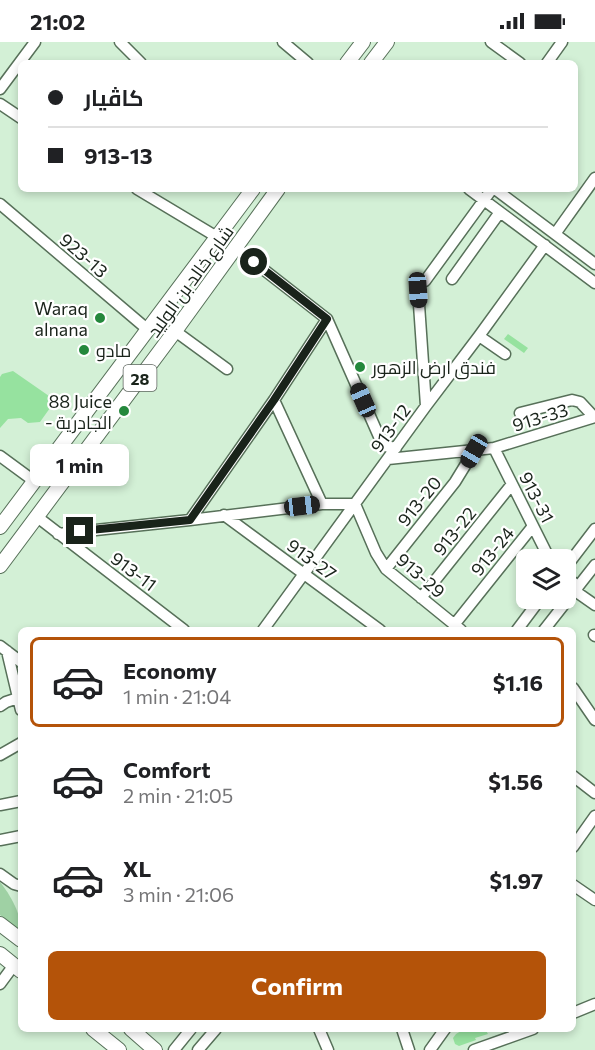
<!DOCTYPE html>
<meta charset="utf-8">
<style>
body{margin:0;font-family:Commissioner,Cairo,sans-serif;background:#f6f6f6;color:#202124;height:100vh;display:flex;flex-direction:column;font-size:22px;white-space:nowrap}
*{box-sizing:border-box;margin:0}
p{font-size:20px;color:#757577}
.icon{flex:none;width:33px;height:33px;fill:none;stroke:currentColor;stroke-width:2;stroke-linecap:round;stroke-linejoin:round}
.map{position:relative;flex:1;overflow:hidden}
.drawer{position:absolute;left:18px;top:585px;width:558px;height:405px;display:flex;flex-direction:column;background:#fff;border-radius:9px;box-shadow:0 3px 9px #0003}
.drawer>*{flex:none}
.banner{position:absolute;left:18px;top:18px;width:560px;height:132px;border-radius:9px;box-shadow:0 3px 9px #0003;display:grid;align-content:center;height:132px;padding:0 30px;background:#fff}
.tools{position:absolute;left:516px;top:507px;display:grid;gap:12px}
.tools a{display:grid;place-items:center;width:60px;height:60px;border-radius:9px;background:#fff;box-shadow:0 3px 9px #0003;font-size:30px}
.end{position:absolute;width:27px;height:27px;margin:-14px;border:8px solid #19231a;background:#fff;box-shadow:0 0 0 3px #fff}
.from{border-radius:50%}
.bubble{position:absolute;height:42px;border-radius:9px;background:#fff;box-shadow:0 3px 9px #0003;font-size:20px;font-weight:700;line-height:42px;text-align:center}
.car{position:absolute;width:18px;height:36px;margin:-18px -9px;border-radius:8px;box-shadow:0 0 4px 2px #0007;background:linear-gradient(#222 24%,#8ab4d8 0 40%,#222 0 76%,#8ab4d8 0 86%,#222 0)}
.banner b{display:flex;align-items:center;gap:21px;height:57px;font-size:22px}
.banner b+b{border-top:2px solid #e0e0e0}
.banner i{width:15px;height:15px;background:#202124}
ul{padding:10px 0 0;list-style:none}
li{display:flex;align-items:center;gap:18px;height:90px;margin:0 12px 9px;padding:0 18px;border:3px solid transparent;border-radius:9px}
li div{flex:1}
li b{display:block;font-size:22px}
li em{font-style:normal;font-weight:700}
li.active{border-color:#b45309}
li>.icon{width:54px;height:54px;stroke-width:1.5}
.primary-button{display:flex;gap:12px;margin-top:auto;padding:12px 30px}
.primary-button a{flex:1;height:69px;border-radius:9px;background:#b45309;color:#fff;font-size:24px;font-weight:700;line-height:69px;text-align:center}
.status{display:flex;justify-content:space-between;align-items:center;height:42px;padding:0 30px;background:#fff;direction:ltr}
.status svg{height:16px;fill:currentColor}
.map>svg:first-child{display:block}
.green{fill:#9fd1a4}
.building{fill:#96e29f}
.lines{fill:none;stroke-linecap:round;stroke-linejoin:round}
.minor-casing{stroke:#577059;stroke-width:13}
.major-casing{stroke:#577059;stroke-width:16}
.minor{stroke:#fff;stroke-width:10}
.major{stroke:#fff;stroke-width:14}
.route{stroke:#19231a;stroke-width:8}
.poi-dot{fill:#24883c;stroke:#fff;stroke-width:2}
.labels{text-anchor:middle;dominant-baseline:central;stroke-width:4.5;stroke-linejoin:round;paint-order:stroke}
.shield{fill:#fff;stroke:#5e655f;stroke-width:1.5}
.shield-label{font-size:16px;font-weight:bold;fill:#19231a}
.street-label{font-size:18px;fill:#19231a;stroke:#fff}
.poi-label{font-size:18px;fill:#19231a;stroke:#fff;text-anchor:end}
</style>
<div class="status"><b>21:02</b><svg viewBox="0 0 49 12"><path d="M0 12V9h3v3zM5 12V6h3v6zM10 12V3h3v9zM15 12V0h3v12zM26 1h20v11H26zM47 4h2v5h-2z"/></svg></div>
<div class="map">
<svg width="595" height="1008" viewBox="0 0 595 1008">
<rect width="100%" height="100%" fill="#d3f0d6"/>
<path class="green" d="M0 840C9 851 24 875 19 889L0 873Z"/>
<path class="building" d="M508 292 528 306 524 311 504 297Z
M13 329 49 354 50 366 40 380 28 381 21 376 8 377 0 386V335L2 332Z
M460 987H485L488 992 475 996 476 998 459 1004 455 1002 453 996 456 992 461 989Z"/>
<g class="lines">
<g class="minor-casing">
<path id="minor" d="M120 0 141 21
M283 0 308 21
M491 0 520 21
M547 21 562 0
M0 47 35 0
M0 62 21 76
M137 147 217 195
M469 147 595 241
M495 147 595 222
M0 162 147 287
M555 192 595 136
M236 206 327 277 381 399 385 404 396 406
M452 237 500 170
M425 239 492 147
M418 248 426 364
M175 289 227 327
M479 294 505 312
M274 358 322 462
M520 371 572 358 580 360 594 375
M494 406 550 518
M0 414 34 439
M388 417 494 406 595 375
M224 473 380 588
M36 474 184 588
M190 478 274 358 327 277
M58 492 190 478 322 462H355L376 511 386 527 461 588
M566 525 595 487
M386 527 455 440 474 409
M566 534 578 545
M575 549 595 563
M421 556 512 442
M454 583 533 484
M263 588 426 364 479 294 545 203
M517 588 541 556
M544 588 595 523
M594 593 595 594
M0 604 21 620
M7 609 21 668
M573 646 595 678
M0 664 6 660 18 656
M0 713 21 701
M573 734 595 751
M0 763 21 759
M0 798 21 794
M573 805 595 774
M0 832 14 842 21 844
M573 843 595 858
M0 942 14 923
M573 971 595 962
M319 987 328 1008
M402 987 409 1008
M174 1008 191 987
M198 1008 216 987
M430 1008 445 987
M474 1008 533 987"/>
</g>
<g class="major-casing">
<path id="major" d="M347 21 363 0
M371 21 387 0
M0 485 253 147
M0 524 175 289 278 147
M0 882 21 898
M0 912 21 929
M93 987 119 1008
M131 987 155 1008"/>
</g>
<use href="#minor" class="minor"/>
<use href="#major" class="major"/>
</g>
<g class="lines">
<path class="route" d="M80 489 190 478 274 358 327 277 254 220"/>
</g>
<g class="poi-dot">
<circle cx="100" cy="276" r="6"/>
<circle cx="84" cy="308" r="6"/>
<circle cx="360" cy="325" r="6"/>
<circle cx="124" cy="369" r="6"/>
</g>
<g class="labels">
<rect class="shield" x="123.5" y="323" width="33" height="26" rx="4.5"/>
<g class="shield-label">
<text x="140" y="336">28</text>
</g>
<g class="street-label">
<text transform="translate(84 213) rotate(41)">923-13</text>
<text transform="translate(190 239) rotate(-54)">شارع خالد بن الوليد</text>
<text transform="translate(540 375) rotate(-17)">913-33</text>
<text transform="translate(390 386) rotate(-54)">913-12</text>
<text transform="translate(537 455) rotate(63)">913-31</text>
<text transform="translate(419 459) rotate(-51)">913-20</text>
<text transform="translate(454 489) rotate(-51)">913-22</text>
<text transform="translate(492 509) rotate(-51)">913-24</text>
<text transform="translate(312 517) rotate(36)">913-27</text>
<text transform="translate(134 529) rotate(37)">913-11</text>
<text transform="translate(421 533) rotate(41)">913-29</text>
</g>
<g class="poi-label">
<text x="88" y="266">Waraq<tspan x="88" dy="21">alnana</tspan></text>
<text x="96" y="308" text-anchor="start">مادو</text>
<text x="372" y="325" text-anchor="start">فندق ارض الزهور</text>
<text x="112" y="359">88 Juice<tspan x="112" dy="21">- الجادرية</tspan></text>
</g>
</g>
</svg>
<div class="tools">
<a><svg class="icon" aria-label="layers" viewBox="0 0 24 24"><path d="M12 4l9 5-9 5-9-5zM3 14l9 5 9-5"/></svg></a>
</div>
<i class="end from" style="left:254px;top:220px"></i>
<i class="end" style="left:80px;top:489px"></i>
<div class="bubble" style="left:30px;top:402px;width:99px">1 min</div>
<i class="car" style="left:418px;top:248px;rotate:176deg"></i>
<i class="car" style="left:363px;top:358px;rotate:336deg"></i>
<i class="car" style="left:474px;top:409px;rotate:210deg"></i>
<i class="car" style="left:302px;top:464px;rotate:83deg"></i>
<div class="banner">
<b><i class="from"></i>كاڤيار</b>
<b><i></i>913-13</b>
</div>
<section class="drawer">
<ul>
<li class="active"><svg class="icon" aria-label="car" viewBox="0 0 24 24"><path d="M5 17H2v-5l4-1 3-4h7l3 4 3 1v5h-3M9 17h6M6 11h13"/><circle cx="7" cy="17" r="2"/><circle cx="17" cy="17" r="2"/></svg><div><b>Economy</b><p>1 min · 21:04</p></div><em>$1.16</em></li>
<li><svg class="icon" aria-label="car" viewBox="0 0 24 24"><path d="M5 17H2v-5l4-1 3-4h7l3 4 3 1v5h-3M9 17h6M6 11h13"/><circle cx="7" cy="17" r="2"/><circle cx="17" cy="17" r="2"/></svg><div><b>Comfort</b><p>2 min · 21:05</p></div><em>$1.56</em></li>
<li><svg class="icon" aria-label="car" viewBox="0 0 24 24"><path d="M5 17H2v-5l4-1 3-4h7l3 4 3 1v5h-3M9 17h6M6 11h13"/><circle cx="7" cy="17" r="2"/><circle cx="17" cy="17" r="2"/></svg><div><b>XL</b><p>3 min · 21:06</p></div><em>$1.97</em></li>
</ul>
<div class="primary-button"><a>Confirm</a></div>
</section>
</div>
